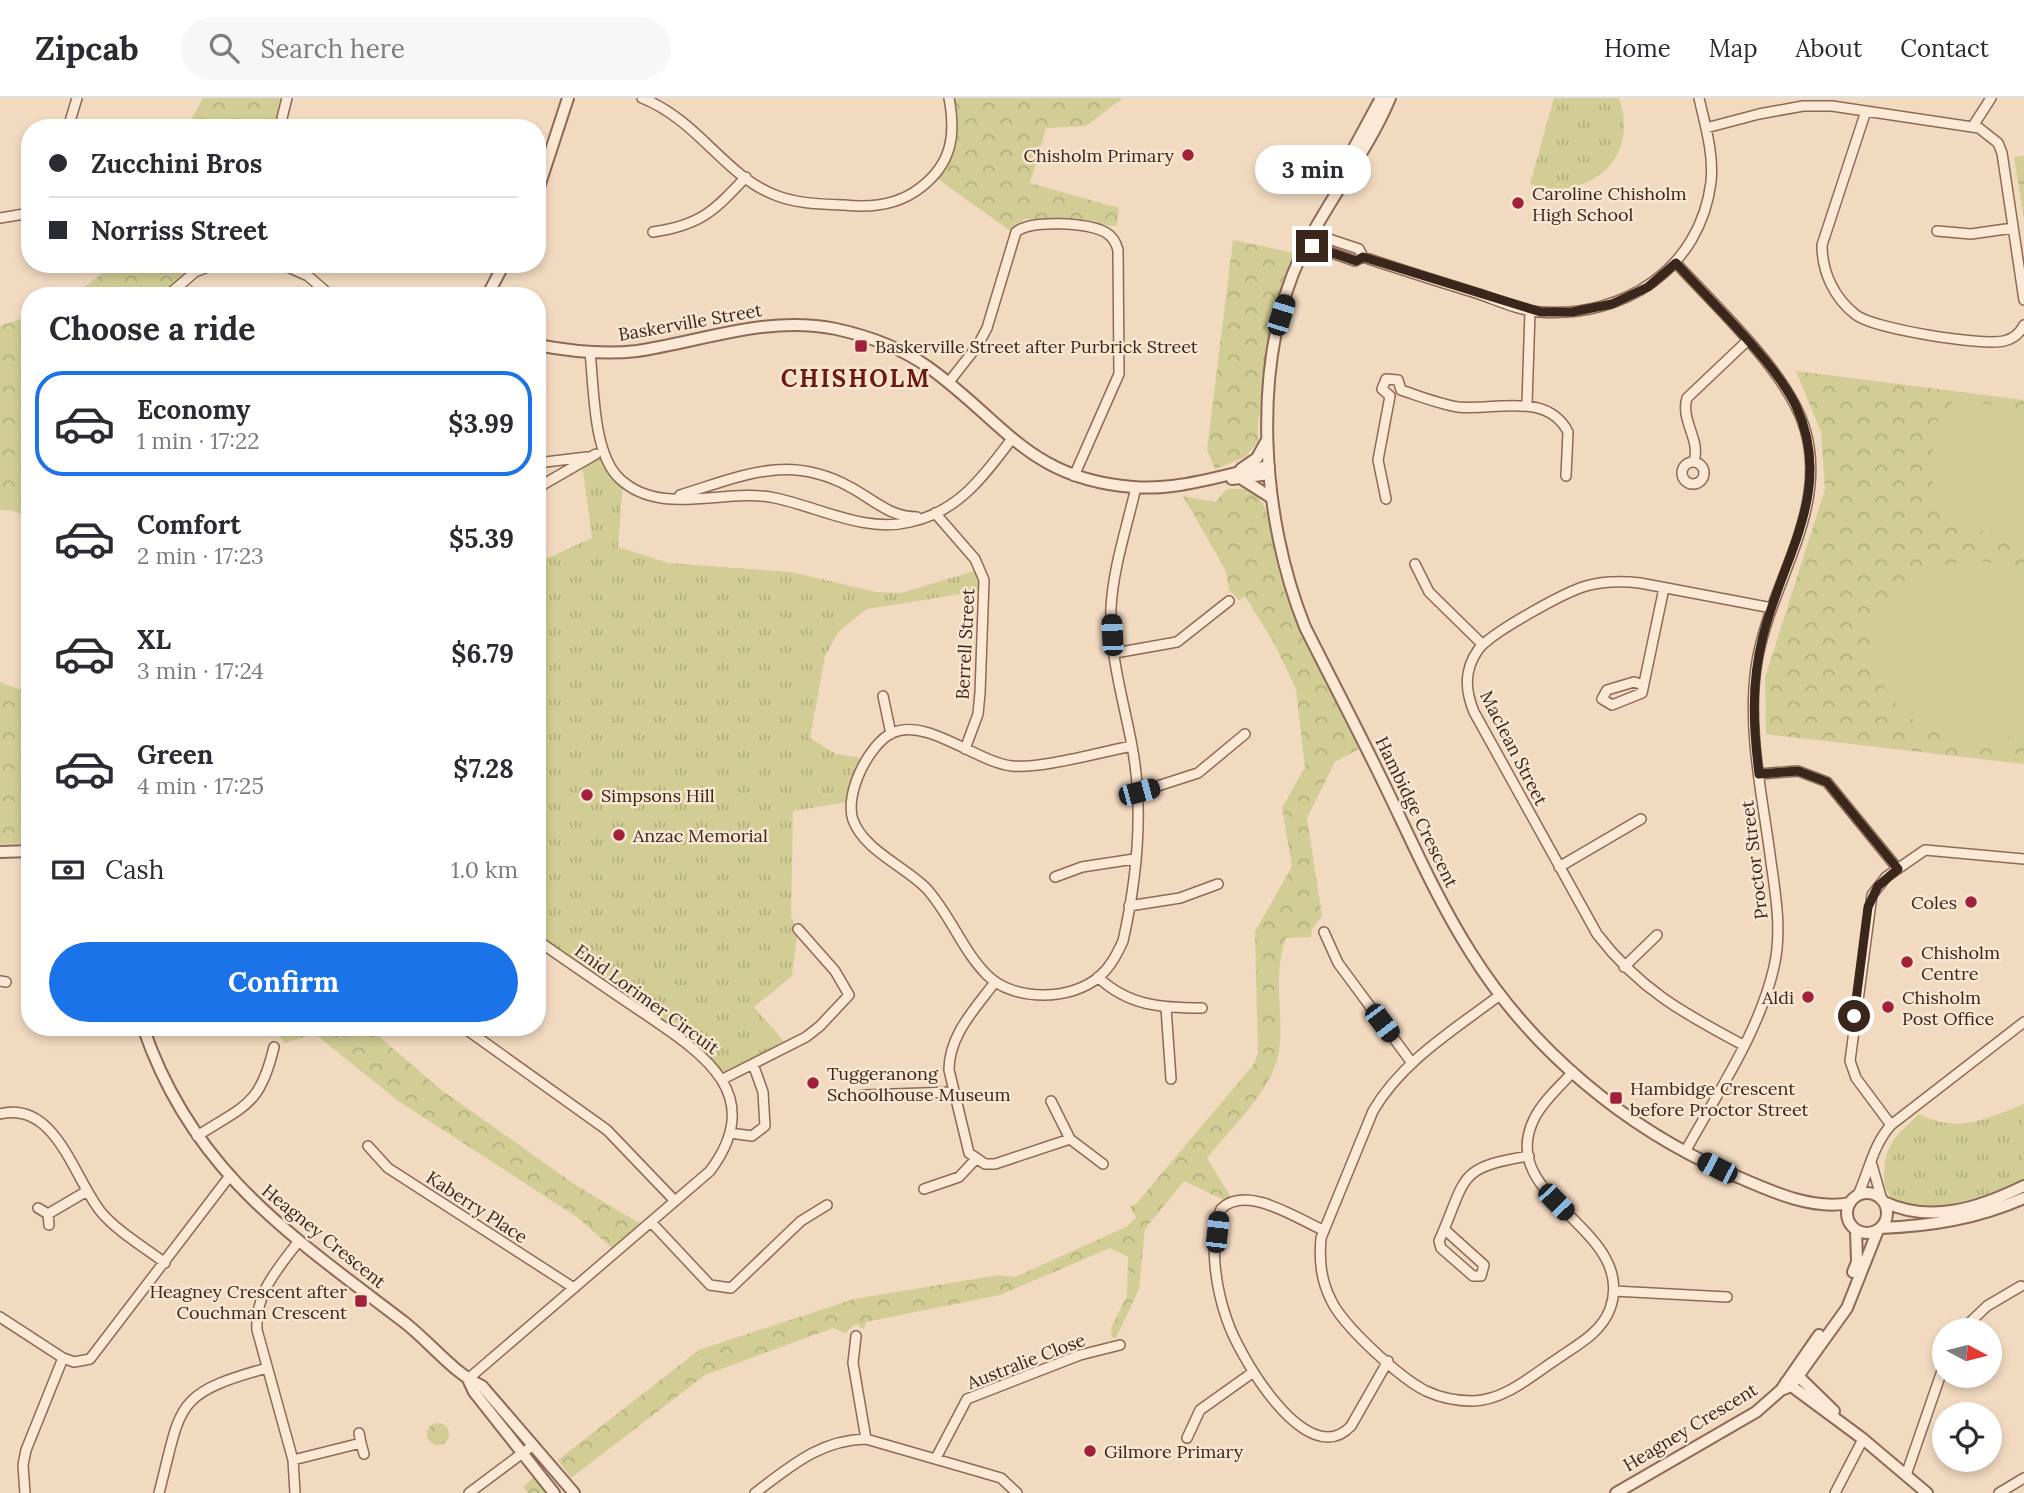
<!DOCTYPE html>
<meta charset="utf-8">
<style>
body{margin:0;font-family:Lora,serif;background:#f7f7f7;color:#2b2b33;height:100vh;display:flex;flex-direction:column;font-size:26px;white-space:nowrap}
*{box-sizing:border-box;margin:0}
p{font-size:23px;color:#7c7c81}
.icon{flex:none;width:38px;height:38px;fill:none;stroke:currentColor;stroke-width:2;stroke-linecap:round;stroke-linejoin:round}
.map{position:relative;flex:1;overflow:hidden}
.sheet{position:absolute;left:21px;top:189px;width:525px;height:749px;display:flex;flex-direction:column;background:#fff;border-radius:28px;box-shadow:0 4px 10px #0003}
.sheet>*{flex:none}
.top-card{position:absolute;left:21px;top:21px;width:525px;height:154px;border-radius:28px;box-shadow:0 4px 10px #0003;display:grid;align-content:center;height:154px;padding:0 28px;background:#fff}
.needle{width:46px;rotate:97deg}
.controls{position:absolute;left:1932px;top:1220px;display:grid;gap:14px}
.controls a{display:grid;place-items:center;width:70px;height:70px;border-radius:50%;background:#fff;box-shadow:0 4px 10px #0003;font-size:35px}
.end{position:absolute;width:32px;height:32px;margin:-16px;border:9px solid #3b261c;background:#fff;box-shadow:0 0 0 4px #fff}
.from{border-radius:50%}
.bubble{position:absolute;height:49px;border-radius:24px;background:#fff;box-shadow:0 4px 10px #0003;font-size:23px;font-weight:700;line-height:49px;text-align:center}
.car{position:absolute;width:21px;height:42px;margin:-21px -10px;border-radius:9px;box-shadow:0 0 5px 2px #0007;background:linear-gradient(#222 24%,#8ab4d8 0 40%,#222 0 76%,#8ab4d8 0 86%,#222 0)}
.top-card b{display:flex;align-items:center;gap:24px;height:66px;font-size:26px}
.top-card b+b{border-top:2px solid #e1e1e2}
.top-card i{width:18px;height:18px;background:#2b2b33}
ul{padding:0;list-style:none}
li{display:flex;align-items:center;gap:21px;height:105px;margin:0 14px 10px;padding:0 14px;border:4px solid transparent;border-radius:28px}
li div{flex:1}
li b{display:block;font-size:26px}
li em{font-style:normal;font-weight:700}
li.on{border-color:#1a73e8}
li>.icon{width:63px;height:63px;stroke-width:1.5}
h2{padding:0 28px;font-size:32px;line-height:84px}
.pay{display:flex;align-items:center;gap:18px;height:77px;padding:0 28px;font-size:26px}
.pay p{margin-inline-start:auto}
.primary-button{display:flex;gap:14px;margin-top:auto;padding:14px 28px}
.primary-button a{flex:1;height:80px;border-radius:42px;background:#1a73e8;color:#fff;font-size:28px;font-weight:700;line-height:80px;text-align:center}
header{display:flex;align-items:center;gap:42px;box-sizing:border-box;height:98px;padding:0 35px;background:#fff;border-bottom:2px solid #e1e1e2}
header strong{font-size:33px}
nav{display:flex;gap:38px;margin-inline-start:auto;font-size:24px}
.search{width:490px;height:63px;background:#f7f7f7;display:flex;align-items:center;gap:18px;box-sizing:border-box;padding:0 24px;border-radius:38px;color:#7c7c81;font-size:26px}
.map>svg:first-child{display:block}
.grass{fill:url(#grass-tufts)}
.forest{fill:url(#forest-crowns)}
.garden{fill:#d1cd94}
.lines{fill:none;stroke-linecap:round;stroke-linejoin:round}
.minor-casing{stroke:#8d6a57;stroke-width:12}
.tertiary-casing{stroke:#8d6a57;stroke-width:14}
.minor{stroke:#fce9d5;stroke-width:9}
.tertiary{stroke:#fce9d5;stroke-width:10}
.route{stroke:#3b261c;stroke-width:9}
.poi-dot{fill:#a1213a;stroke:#f8e6d1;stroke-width:2.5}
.labels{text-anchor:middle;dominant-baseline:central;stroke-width:5;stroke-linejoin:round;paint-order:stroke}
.poi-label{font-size:18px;fill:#3b261c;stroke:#f8e6d1;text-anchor:start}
.street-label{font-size:18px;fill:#3b261c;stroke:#f8e6d1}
.district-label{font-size:24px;font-weight:bold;letter-spacing:2px;fill:#6c1a18;stroke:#f8e6d1}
</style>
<header>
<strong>Zipcab</strong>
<div class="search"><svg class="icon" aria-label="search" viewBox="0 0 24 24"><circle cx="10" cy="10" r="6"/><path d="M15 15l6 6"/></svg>Search here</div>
<nav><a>Home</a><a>Map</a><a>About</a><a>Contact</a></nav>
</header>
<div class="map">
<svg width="2024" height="1395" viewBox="0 0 2024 1395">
<defs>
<pattern id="grass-tufts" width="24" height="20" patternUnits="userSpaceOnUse" patternTransform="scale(1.75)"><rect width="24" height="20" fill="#d1cd94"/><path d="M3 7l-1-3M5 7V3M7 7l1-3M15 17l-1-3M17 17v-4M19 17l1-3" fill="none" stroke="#b4b07f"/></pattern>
<pattern id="forest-crowns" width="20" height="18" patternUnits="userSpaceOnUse" patternTransform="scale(1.75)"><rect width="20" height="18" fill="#d1cd94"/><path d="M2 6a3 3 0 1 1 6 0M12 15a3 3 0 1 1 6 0" fill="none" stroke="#b4b07f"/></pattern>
</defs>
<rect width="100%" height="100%" fill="#f2dac1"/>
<path class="grass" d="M1554 0H1619C1641 61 1588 105 1530 86Z
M603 354 623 384 618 449 668 465 791 474 876 494 901 495 981 471 985 492 867 511 839 533 825 558 810 640 836 656 869 661 852 703 793 713 791 819 798 831 792 878 754 909 788 948 723 981 709 962 537 842V465L592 440 582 366Z
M2024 1006V1082C1996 1095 1884 1137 1884 1079 1884 1046 1896 1038 1919 1016 1958 1036 1986 1021 2024 1006Z"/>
<path class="forest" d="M203 0H282L276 30H187Z
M955 0H1123L1086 28 1046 30 1030 85 1119 110 1117 128 1025 121 1009 132 938 81C958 57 959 30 955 0Z
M2024 58V121L2014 59Z
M1233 142 1294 155C1272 204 1264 258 1260 311 1259 321 1256 333 1259 343L1245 359 1215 371 1207 352Z
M114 166H202L185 176 161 198H73Z
M30 218V420L13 413 0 412V228Z
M1796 273 2024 302V666L1766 636 1765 580 1825 391 1821 334Z
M1227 391C1237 391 1250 389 1257 398 1272 414 1272 443 1277 464 1293 529 1330 591 1359 651L1335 664 1307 720 1322 818 1312 831 1311 839 1286 840C1272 877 1284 915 1279 953 1274 990 1230 1031 1207 1060L1232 1101 1226 1103 1184 1083 1145 1131 1139 1191 1116 1240 1112 1239 1111 1230 1127 1198 1128 1159 1110 1150 1000 1197 866 1224 864 1231 856 1226 845 1235 833 1230 705 1277 571 1380 558 1362 699 1252 854 1201 999 1177 1015 1179 1126 1129 1136 1120 1130 1109 1136 1106 1254 966 1258 954 1255 834 1292 768 1282 710 1305 669 1296 591 1274 545 1245 498 1239 502 1229 492 1226 473 1183 398 1215 404Z
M0 584 24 593 30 591V745L0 746Z
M283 929H368L440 991 577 1088 641 1126 612 1150 577 1119 397 1002 315 936 285 945 279 938Z
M427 1336a11 11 0 1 1 22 0a11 11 0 1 1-22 0Z
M534 1379 546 1395H528L523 1389Z"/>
<path class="garden" d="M1955 302 2024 311V440L1959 430 1943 412 1929 374 1939 318Z
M1975 463 1996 465 2024 474V635C1870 685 1802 471 1975 463Z"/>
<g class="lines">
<g class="minor-casing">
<path id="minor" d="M642 0C698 22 725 78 775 97 797 106 821 106 844 107 870 110 898 107 920 90 952 66 956 37 949 0
M1866 13 1822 147C1822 174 1834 200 1856 217 1875 231 1981 248 2004 243 2013 241 2020 235 2024 227
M1973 28 1991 0
M68 30 77 0
M284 30 282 20 287 0
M1706 30 1759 16 1803 8H1832L1979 30 1998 45 2002 55 2024 202
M0 120 30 115
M1937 133 1971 136 2013 130
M653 134C701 127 714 113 746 79
M1308 134 1359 151 1363 159
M1303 145 1355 163 1363 159C1402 172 1440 184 1479 196 1499 203 1520 213 1540 214 1624 220 1700 171 1711 84 1714 56 1705 27 1699 0
M1676 165C1716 209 1788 274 1805 331 1830 414 1767 489 1756 570 1747 634 1763 700 1771 764 1776 799 1782 834 1774 869 1759 935 1717 995 1685 1054
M281 166 308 178 331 198
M167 198 195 174 215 166
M590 254C594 290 593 357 620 381 662 420 725 389 775 400 819 409 864 435 910 424 958 414 983 379 1011 342
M949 284 978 247 987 230 1016 134C1032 121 1087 125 1105 134 1112 138 1116 144 1118 152L1119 276 1074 378
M1401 292C1419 298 1439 306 1458 309 1494 313 1547 293 1568 334L1566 378
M1390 298 1382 291 1386 281 1398 282 1401 292
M1527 306 1530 213
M1694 363C1701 342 1680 322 1687 300L1746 244
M1682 375a11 11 0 1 1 22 0a11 11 0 1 1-22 0Z
M537 365 587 359
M537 390 596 356
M680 397C742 378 788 355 850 389 873 401 889 419 917 419
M1386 401 1378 362 1390 298
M935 415 975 461 984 482 980 595 978 616 965 651
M1415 466 1429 494 1482 546
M1115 555 1177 544 1229 503
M1643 587 1634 584 1607 592 1602 601 1612 607 1642 595 1664 490
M883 598 891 636
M1132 648C1144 711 1137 780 1123 843 1117 856 1111 868 1100 878 1072 903 1014 904 987 877 962 852 950 816 926 790 904 768 864 752 853 722 844 696 869 646 892 635 927 619 976 664 1012 668 1041 671 1101 654 1132 648 1124 604 1109 556 1111 510 1113 470 1127 429 1136 389
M1759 676 1798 673 1827 684 1898 771
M1139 694 1198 675 1245 636
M1559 769 1641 721
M1055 779 1082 769 1134 761
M1129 808 1180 800 1218 786
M1324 834 1338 865 1412 965
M1624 869 1657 837
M1098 879C1128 908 1162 910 1202 910
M0 883 6 884
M995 884C975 911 949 937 949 972L969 1055 985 1066H995L1070 1041
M1500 897C1455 931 1402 963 1373 1013L1321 1140C1319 1163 1321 1182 1331 1202 1343 1228 1400 1280 1426 1293 1441 1300 1457 1303 1473 1303 1505 1302 1531 1278 1557 1261 1577 1247 1601 1235 1610 1211 1639 1130 1492 1101 1535 1019 1544 1002 1560 988 1573 974
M1166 910 1171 981
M463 929 607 1032 675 1103
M1743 947C1683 915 1639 891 1597 836L1474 614C1465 592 1464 572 1478 552 1490 535 1565 494 1586 488 1604 483 1622 483 1640 485L1772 510
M723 981 806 939 820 928 849 897 835 873 798 831
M863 997 953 994
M1051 1003 1070 1041 1103 1066
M0 1016C56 1002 74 1081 101 1114 118 1134 144 1149 165 1165
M1891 1027 1856 980 1850 963 1872 797 1886 779 1925 752 2024 761
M730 1035 752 1038 765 1028 763 994 753 966
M197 1038C245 1007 260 1008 274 949
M368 1048 388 1070 574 1190
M1872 1067 1882 1102
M924 1091 959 1079 975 1062
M1858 1097C1869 1073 1873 1047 1891 1027L2024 924
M38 1110 48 1116
M651 1124 710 1187 731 1190 801 1123 827 1107
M49 1127 48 1116 87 1093
M1444 1131 1484 1167 1481 1178H1473L1441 1150 1439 1143C1467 1081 1455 1069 1529 1058
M1323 1132C1296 1120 1246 1086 1221 1111 1208 1143 1216 1191 1227 1222 1239 1258 1307 1375 1351 1328L1388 1263
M1614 1193 1727 1199
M0 1219 63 1260 74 1264 90 1261 229 1079
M1962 1232 1987 1208 2021 1188
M856 1238 853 1265 866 1341
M468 1281 710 1073C769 994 699 953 639 912 605 889 571 866 537 842
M359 1335 361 1345
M1187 1340 1200 1312 1252 1275
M936 1360 967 1301 1080 1257 1120 1247
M293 1362 361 1345 364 1356
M1906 1377 1944 1267
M25 1395 23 1367 26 1352 63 1260
M159 1395C182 1306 173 1296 267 1270
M295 1395 293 1362 257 1232C255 1195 277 1172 298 1144
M469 1395 528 1351
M755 1395C791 1368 820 1342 866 1341L1001 1380 1017 1395
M1835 1395 1863 1341
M1999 1395 2024 1380"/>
</g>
<g class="tertiary-casing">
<path id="tertiary" d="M1390 0C1367 55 1327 103 1301 157 1250 266 1261 420 1305 529 1332 583 1360 636 1386 690 1413 746 1438 803 1471 855 1531 951 1625 1030 1729 1075 1766 1091 1810 1113 1850 1105
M1348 61 1381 0
M537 95 568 0
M487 198 504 166
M537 247C569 253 605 257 637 253 704 243 767 217 836 231 868 238 901 250 928 269 1004 323 1028 381 1133 389 1179 393 1224 376 1269 368
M1241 371 1257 360 1267 342
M1232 381 1269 376
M1242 381 1272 400
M0 754 30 753
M143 929C192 1073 289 1136 404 1224 430 1244 452 1274 482 1288L574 1395
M1847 1115a20 20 0 1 1 40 0a20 20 0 1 1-40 0Z
M1884 1104C1931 1126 1979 1110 2024 1088
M1880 1130C1931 1128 1976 1121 2024 1100
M1853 1174 1857 1164 1856 1132
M1795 1275 1834 1313
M468 1281 474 1294 554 1395
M1786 1284 1863 1341 1927 1395
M1781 1292 1819 1237
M1616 1395 1756 1314 1781 1292 1791 1288 1847 1210 1878 1132"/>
</g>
<use href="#minor" class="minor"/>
<use href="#tertiary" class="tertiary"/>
</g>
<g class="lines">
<path class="route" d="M1312 148 1356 163 1363 159 1541 214H1572L1612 206 1648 189 1676 165C1710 203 1775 264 1796 308 1835 392 1783 458 1763 538 1751 585 1753 628 1759 676L1798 673 1827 684 1898 771 1878 788 1868 809 1854 918"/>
</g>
<g class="poi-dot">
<circle cx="1188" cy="57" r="7"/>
<circle cx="1518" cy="105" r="7"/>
<rect x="854" y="241" width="14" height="14" rx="3.5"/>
<circle cx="587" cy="697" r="7"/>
<circle cx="619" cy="737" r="7"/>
<circle cx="1971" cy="804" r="7"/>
<circle cx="1907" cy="864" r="7"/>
<circle cx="1808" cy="899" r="7"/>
<circle cx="1888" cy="909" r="7"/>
<circle cx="813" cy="985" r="7"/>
<rect x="1609" y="993" width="14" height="14" rx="3.5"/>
<rect x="354" y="1196" width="14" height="14" rx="3.5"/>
<circle cx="1090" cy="1353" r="7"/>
</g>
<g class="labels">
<g class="poi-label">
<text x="1174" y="57" text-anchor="end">Chisholm Primary</text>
<text x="1532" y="95">Caroline Chisholm<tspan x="1532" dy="21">High School</tspan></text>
<text x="875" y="248">Baskerville Street after Purbrick Street</text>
<text x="601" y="697">Simpsons Hill</text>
<text x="633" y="737">Anzac Memorial</text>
<text x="1957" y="804" text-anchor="end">Coles</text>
<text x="1921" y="854">Chisholm<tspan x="1921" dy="21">Centre</tspan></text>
<text x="1794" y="899" text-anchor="end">Aldi</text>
<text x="1902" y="899">Chisholm<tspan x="1902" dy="21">Post Office</tspan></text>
<text x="827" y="975">Tuggeranong<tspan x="827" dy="21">Schoolhouse Museum</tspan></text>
<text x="1630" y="990">Hambidge Crescent<tspan x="1630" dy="21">before Proctor Street</tspan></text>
<text x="347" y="1193" text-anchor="end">Heagney Crescent after<tspan x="347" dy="21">Couchman Crescent</tspan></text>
<text x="1104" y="1353">Gilmore Primary</text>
</g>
<g class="street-label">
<text transform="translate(690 224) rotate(-10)">Baskerville Street</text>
<text transform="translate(965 546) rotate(-87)">Berrell Street</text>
<text transform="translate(1514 650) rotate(63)">Maclean Street</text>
<text transform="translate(1417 714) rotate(64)">Hambidge Crescent</text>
<text transform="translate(1754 762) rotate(-97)">Proctor Street</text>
<text transform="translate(647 901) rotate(36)">Enid Lorimer Circuit</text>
<text transform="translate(477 1109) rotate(33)">Kaberry Place</text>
<text transform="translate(324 1138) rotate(39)">Heagney Crescent</text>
<text transform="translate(1026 1263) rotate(-21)">Australie Close</text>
<text transform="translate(1690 1329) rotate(-31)">Heagney Crescent</text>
</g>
<g class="district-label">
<text x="856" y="280">CHISHOLM</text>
</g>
</g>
</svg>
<div class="controls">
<a><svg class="needle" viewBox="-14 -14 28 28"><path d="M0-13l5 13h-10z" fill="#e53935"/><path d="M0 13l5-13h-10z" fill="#7c7c81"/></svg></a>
<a><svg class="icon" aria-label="locate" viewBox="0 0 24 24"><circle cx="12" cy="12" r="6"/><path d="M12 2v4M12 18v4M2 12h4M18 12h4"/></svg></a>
</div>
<i class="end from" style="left:1854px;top:918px"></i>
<i class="end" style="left:1312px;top:148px"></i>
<div class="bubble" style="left:1255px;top:47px;width:116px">3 min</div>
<i class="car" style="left:1281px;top:217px;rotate:17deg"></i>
<i class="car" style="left:1112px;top:537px;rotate:357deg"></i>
<i class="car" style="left:1139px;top:694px;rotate:75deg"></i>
<i class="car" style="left:1382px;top:925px;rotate:143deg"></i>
<i class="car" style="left:1717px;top:1070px;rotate:297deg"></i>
<i class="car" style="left:1556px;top:1104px;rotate:136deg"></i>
<i class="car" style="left:1217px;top:1134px;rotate:6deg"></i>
<div class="top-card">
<b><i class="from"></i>Zucchini Bros</b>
<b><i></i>Norriss Street</b>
</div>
<section class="sheet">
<h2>Choose a ride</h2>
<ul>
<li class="on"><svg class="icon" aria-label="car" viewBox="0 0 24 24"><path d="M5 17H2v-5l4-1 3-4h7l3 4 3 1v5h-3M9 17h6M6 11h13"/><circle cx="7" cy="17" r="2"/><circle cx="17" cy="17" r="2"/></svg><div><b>Economy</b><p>1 min · 17:22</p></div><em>$3.99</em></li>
<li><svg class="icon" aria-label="car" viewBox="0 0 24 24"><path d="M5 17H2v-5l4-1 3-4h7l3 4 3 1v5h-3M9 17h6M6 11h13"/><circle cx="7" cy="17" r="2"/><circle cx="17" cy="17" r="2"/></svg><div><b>Comfort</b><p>2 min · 17:23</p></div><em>$5.39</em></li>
<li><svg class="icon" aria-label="car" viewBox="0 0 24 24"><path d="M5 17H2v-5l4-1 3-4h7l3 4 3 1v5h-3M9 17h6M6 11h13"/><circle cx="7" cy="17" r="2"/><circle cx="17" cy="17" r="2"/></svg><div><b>XL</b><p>3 min · 17:24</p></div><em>$6.79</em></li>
<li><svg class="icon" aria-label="car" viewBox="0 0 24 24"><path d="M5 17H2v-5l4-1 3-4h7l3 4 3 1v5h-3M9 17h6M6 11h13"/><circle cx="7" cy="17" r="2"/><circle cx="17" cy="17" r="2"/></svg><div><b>Green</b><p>4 min · 17:25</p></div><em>$7.28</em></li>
</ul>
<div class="pay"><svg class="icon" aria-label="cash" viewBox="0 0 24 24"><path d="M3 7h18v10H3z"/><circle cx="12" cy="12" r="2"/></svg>Cash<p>1.0 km</p></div>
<div class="primary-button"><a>Confirm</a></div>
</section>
</div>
